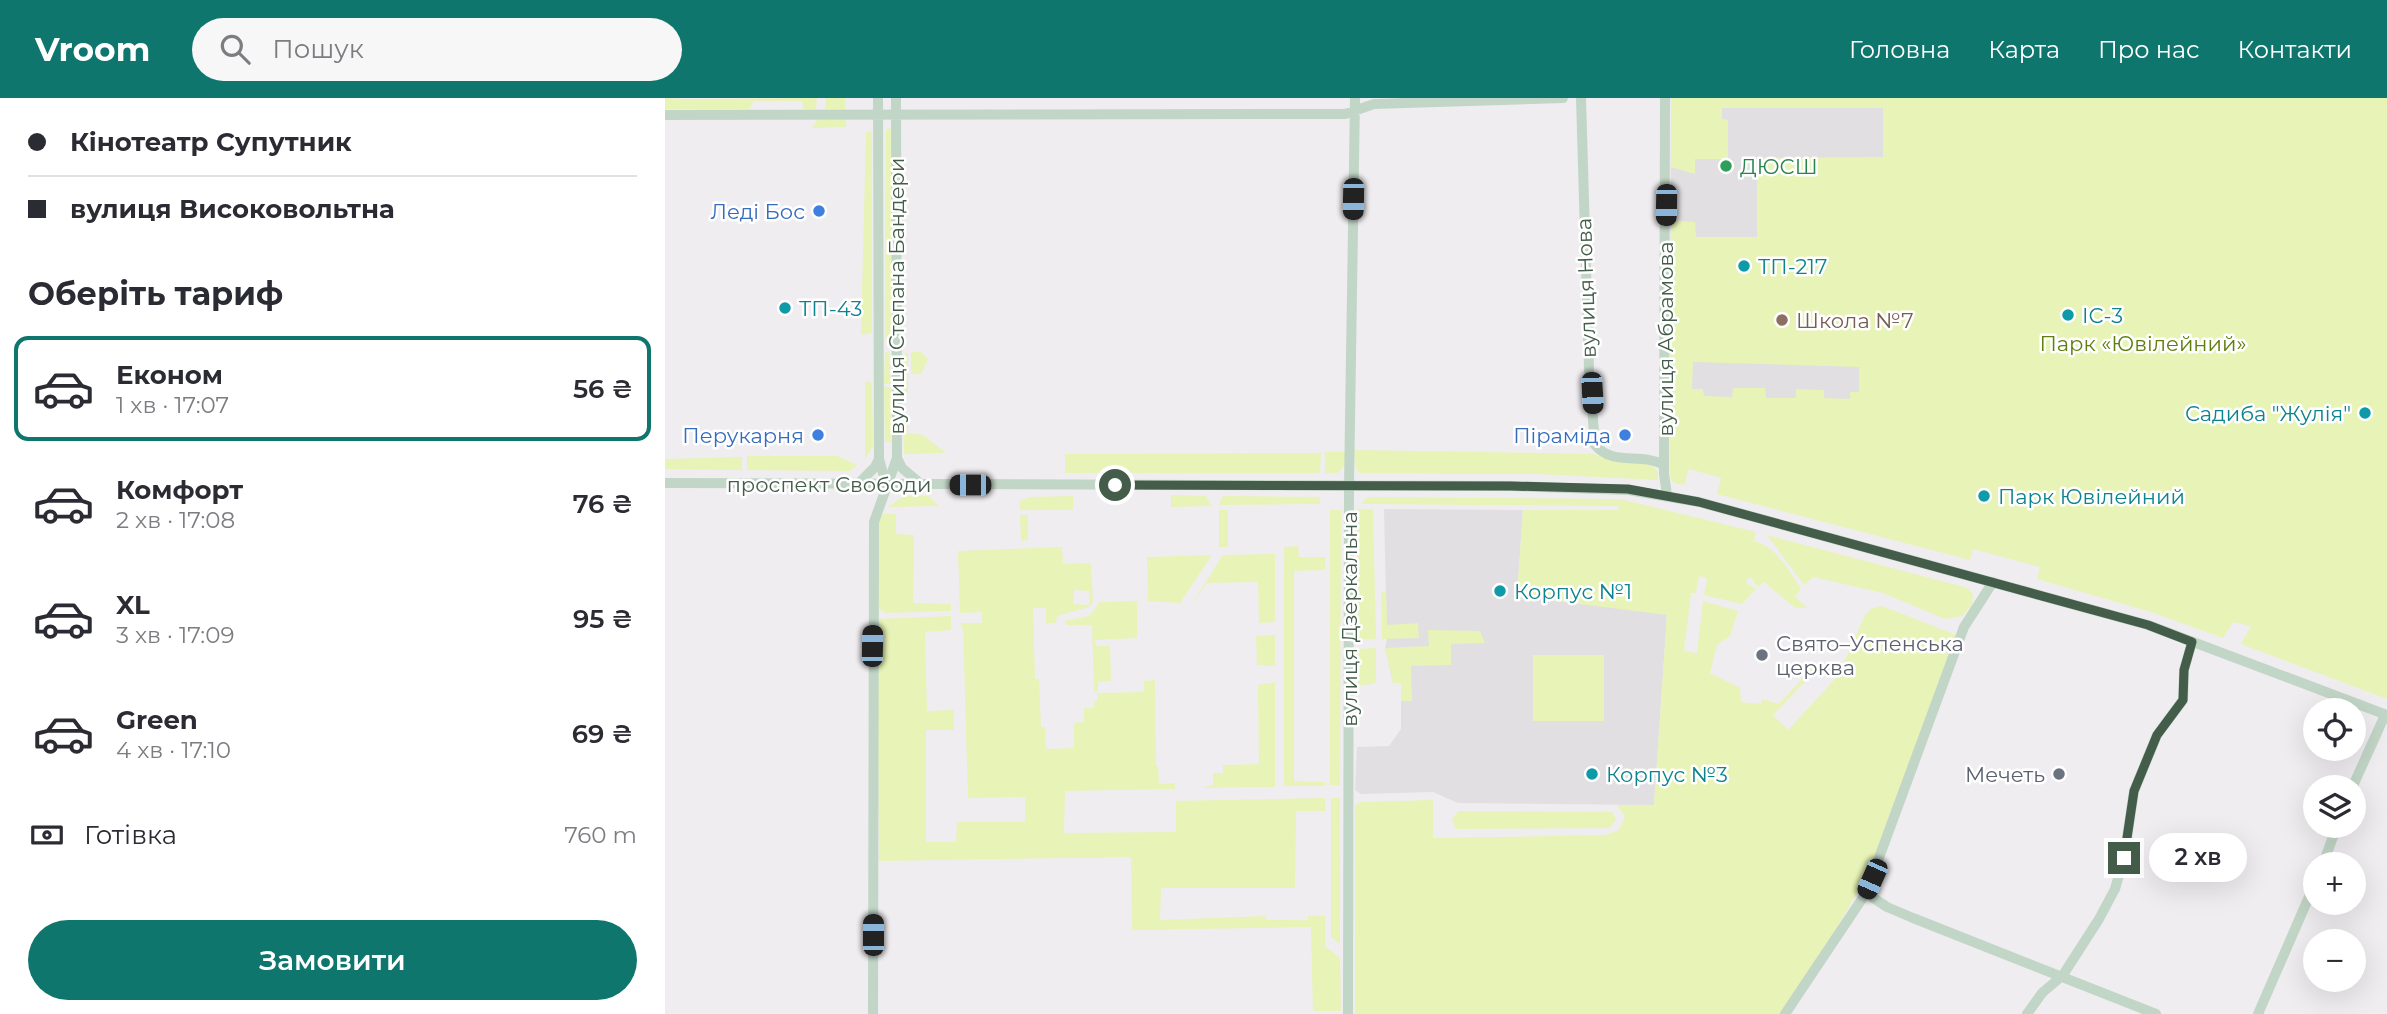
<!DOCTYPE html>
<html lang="uk">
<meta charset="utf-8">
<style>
body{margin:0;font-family:Montserrat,sans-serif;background:#f7f7f7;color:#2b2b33;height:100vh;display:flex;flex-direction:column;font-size:26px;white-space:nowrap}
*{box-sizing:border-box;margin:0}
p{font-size:23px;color:#7c7c81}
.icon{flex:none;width:38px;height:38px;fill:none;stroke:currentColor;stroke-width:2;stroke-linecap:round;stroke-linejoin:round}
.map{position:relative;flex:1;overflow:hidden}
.drawer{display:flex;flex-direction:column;background:#fff;width:665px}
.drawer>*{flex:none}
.hud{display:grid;align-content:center;height:154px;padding:0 28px;background:#fff}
.buttons{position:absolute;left:1638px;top:600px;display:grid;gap:14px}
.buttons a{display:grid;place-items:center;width:63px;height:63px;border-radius:50%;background:#fff;box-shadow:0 7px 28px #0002;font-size:35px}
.end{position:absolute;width:32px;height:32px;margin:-16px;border:9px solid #445d4a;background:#fff;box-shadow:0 0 0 4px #fff}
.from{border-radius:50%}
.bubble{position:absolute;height:49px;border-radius:24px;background:#fff;box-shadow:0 7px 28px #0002;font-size:23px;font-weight:600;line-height:49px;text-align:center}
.car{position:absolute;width:21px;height:42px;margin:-21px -10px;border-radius:9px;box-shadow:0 0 5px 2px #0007;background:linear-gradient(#222 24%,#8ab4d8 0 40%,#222 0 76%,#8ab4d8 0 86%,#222 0)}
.hud b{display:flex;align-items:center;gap:24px;height:66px;font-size:26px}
.hud b+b{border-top:2px solid #e1e1e2}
.hud i{width:18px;height:18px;background:#2b2b33}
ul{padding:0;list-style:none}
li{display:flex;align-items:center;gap:21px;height:105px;margin:0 14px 10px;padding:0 14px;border:4px solid transparent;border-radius:14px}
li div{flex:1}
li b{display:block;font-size:26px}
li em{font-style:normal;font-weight:600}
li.active{border-color:#0f766e}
li>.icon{width:63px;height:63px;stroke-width:1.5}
h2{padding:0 28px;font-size:32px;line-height:84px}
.pay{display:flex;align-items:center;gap:18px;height:77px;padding:0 28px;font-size:26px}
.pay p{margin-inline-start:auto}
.button{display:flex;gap:14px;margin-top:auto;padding:14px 28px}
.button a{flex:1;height:80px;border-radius:42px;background:#0f766e;color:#fff;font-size:28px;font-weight:600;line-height:80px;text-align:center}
header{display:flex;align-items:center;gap:42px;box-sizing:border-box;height:98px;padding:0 35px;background:#0f766e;color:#fff}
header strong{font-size:33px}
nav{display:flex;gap:38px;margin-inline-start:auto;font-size:24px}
.search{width:490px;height:63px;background:#f7f7f7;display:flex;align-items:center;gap:18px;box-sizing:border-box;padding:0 24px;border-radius:38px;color:#7c7c81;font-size:26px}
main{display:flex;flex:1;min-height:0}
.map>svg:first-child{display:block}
.education{fill:#e1dfe1}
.green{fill:#e8f3b7;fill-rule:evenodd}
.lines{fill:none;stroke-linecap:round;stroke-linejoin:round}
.minor{stroke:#c2d6c7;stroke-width:10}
.route{stroke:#445d4a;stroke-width:9}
.leisure-dot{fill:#2e9e5b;stroke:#fff;stroke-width:2.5}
.shop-dot{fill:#3f7fe0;stroke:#fff;stroke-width:2.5}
.culture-dot{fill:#0f9aa8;stroke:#fff;stroke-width:2.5}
.education-dot{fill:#8d6e63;stroke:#fff;stroke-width:2.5}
.worship-dot{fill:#6b7280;stroke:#fff;stroke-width:2.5}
.labels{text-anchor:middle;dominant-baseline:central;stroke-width:5;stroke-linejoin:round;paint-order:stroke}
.leisure-label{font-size:21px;fill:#27864d;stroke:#fff;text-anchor:start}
.shop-label{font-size:21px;fill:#366cbe;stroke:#fff;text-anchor:end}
.culture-label{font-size:21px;fill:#0d838f;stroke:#fff;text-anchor:start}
.street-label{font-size:21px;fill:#445d4a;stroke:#fff}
.education-label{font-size:21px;fill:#785e54;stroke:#fff;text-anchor:start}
.park-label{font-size:21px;fill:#5e7e0e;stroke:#fff}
.worship-label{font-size:21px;fill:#5b616d;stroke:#fff;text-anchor:start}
</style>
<header>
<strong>Vroom</strong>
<div class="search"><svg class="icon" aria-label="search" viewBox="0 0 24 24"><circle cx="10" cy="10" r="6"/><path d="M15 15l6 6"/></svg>Пошук</div>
<nav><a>Головна</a><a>Карта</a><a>Про нас</a><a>Контакти</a></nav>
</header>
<main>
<section class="drawer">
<div class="hud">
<b><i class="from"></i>Кінотеатр Супутник</b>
<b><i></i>вулиця Високовольтна</b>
</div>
<h2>Оберіть тариф</h2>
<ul>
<li class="active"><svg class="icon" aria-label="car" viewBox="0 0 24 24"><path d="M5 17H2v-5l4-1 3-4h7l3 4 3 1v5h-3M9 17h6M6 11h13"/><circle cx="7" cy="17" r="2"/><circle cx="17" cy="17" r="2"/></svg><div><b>Економ</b><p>1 хв · 17:07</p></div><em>56 ₴</em></li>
<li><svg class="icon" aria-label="car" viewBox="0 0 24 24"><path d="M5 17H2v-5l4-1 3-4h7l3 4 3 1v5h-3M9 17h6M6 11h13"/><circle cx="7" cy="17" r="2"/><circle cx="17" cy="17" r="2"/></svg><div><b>Комфорт</b><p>2 хв · 17:08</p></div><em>76 ₴</em></li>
<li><svg class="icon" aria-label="car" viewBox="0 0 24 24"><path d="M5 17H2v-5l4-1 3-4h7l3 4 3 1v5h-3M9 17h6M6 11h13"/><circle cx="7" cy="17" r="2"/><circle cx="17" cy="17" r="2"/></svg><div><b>XL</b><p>3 хв · 17:09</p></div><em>95 ₴</em></li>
<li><svg class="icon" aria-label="car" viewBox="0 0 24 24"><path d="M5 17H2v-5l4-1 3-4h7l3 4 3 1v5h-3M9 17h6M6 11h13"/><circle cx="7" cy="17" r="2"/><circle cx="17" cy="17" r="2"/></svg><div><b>Green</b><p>4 хв · 17:10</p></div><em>69 ₴</em></li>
</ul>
<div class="pay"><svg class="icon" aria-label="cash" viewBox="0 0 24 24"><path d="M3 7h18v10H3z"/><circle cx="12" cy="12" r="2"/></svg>Готівка<p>760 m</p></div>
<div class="button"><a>Замовити</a></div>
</section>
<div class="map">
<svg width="1722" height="916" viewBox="0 0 1722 916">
<rect width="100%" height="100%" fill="#f0edf0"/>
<path class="education" d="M1006 0H1252L1219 321 1005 327Z
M719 411 858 412 852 498 1002 516 989 707 793 705 768 694 696 696 690 692 692 649 724 648 736 631V585H728L720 550 722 541Z"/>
<path class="green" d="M0 0 20 1 152 0 151 11H138L137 3H89L84 11H0Z
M161 0H180V12L160 11Z
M1006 0H1722V601L1576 546 1586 528 1568 524 1558 540 1486 514 1372 481 1375 469 1308 451 1305 462 1052 396 1056 380 1024 371 1019 387 1009 385 1005 379V367L1006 122 1030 124 1031 139H1092V60L1218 59V10H1057V21L1063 22V61H1030V76L1006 69ZM1028 264 1194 269V294H1185V301L1159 300V292L1131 291V300H1101L1100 290H1068L1067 299 1039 298 1038 291H1027Z
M152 22H181V29L147 30Z
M224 30 227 32 226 240 223 243 220 240 221 32Z
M201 34H207V235L196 237Z
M224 253 226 286H219L220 255Z
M243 254V294L238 295V258Z
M246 254H256L263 261 256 276H246Z
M200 283 207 285 208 348 200 361Z
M219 289H226V344H220Z
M238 320H243V335L258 337 281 355 239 356Z
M689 352 929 356C948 366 979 358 993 373V382L871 376 696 375 691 372Z
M660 354H680V366L673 375H660Z
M656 355 655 375H400V356Z
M82 358H172L192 367 185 373 82 372Z
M77 359V372L0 371V361Z
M506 397 541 398 547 408 506 409Z
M239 398H263L274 408 223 409Z
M408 398V412H355V403L365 399Z
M558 398 655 399V406L554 407Z
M703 399 955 401 1091 434 1089 443C1113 450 1123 471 1136 491L1130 499 1143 510H1130L1099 484 1093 489 1085 479 1080 484 1091 491 1077 506 1039 497 1042 480 1034 478 1031 495H1026L1019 553 1032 555 1038 503 1073 513 1065 538 1052 547 1045 575 1075 590 1076 604 1096 606 1097 601 1114 606 1148 569 1151 572 1108 617 1123 632 1173 578 1200 517 1207 510 1217 508 1291 537 1209 766 1155 858 1115 916H690V707L696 704 768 702V740L940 737 954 732 960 718 951 707H989L1002 517 852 498 858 412H953L954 408 695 406Z
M692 411H708L711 541H693Z
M554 412H563V449H554Z
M665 412H676L675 687H665Z
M218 416H231V436L249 437 248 505 286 506V513L220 515 212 509 214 423Z
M355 417H363V442L356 443Z
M1102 437 1303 490 1308 496 1307 507 1297 518 1280 521 1218 495 1148 479 1139 487Z
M633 448 634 459H660V472L629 473V683L660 684V688H619V449Z
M397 449 398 466 426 465 428 504 424 509 392 518 391 525 381 526V510H368L370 581H374L376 629H380L381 651 409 650V625L419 624V610H429V603H432V594H429L427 527H402L399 523 424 518 435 504 472 503V540L430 542 431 548H445L446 583 433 584V595L479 594V583L490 582 491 668H493L494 686 510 685V691L400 693 399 735 511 734V703L660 700V713H631L630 790H496L495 822 601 818V822H643V818H660V848L675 860 676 913H648L646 829 467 832 466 759 214 763 212 521 286 518V532L260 534 262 613 289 612V632H261V744H291L292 724H360V699L303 700 298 532 295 525H317V514L295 515 293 453ZM409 492 425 493 424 507 408 506Z
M610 456V524L594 525 593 484 542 485 526 507 558 457Z
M547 457 515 505 483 503 482 459Z
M716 494H721L722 527 753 525 754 540 717 541Z
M763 532 815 533 820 545 786 546V567L746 568 747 603H736V585H728L720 550 764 548Z
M610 537V568L592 567 591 538Z
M711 550V585L693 588V551Z
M868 557H939V623H868Z
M610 584V689L535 690 548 687V675H558V667L594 666 593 587Z
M666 700H675V846L666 839Z
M793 713 947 714 951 721 945 730 791 731 787 722Z"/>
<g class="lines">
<path class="minor" d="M213 0 214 361 221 386
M231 0 232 360 237 370 256 386
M916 0 924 271 930 347C949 369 976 354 999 367
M1000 0 999 376 1002 397
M0 17 680 16 709 6 898 0
M0 385 846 388 963 392 1034 404 1483 527 1722 617
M192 387 210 369 214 361
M1687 690 1720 617
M1658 766 1672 728
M1201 795 1222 809 1248 820 1491 916
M208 916 209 424 232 360
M683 916 684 387 690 0
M1120 916 1201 795 1299 529 1328 484
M1362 916 1377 895 1398 877 1434 821 1450 791 1459 760 1469 693 1492 637 1518 602 1519 572 1527 544
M1593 916 1650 785"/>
</g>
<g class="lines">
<path class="route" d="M450 387 846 388 963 391 1034 404 1483 527 1527 544 1519 572 1518 602 1492 637 1469 693 1459 760"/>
</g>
<circle class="leisure-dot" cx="1061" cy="68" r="7"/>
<g class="shop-dot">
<circle cx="154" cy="113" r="7"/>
<circle cx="153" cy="337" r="7"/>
<circle cx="960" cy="337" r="7"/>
</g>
<g class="culture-dot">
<circle cx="1079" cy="168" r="7"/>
<circle cx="120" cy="210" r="7"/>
<circle cx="1403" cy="217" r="7"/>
<circle cx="1700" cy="315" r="7"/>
<circle cx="1319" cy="398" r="7"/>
<circle cx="835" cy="493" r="7"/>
<circle cx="927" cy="676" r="7"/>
</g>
<circle class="education-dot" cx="1117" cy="222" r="7"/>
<g class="worship-dot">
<circle cx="1097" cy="557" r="7"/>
<circle cx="1394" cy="676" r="7"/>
</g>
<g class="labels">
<g class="leisure-label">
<text x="1075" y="68">ДЮСШ</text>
</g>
<g class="shop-label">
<text x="140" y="113">Леді Бос</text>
<text x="139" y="337">Перукарня</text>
<text x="946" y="337">Піраміда</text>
</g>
<g class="culture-label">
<text x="1093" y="168">ТП-217</text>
<text x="134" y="210">ТП-43</text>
<text x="1417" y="217">ІС-3</text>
<text x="1686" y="315" text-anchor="end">Садиба "Жулія"</text>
<text x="1333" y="398">Парк Ювілейний</text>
<text x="849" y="493">Корпус №1</text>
<text x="941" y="676">Корпус №3</text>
</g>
<g class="street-label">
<text transform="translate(921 190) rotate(-92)">вулиця Нова</text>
<text transform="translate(231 198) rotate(-90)">вулиця Степана Бандери</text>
<text transform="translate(1000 241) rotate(-90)">вулиця Абрамова</text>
<text x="164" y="386">проспект Свободи</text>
<text transform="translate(684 521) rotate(-90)">вулиця Дзеркальна</text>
</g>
<g class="education-label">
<text x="1131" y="222">Школа №7</text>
</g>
<g class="park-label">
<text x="1478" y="245">Парк «Ювілейний»</text>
</g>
<g class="worship-label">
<text x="1111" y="545">Свято–Успенська<tspan x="1111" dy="24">церква</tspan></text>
<text x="1380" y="676" text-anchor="end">Мечеть</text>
</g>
</g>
</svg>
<div class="buttons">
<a><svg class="icon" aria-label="locate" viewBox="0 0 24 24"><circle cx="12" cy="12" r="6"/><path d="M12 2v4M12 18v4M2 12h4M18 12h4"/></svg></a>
<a><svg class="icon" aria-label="layers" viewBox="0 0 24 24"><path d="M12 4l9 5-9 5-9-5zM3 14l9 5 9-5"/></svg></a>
<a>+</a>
<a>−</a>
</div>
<i class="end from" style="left:450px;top:387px"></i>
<i class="end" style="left:1459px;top:760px"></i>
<div class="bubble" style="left:1484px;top:735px;width:98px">2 хв</div>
<i class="car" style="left:688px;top:101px;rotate:181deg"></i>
<i class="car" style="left:1001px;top:107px;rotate:181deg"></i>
<i class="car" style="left:927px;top:295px;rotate:177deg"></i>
<i class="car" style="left:305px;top:387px;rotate:270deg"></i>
<i class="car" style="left:207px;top:548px;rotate:1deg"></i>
<i class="car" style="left:1207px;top:781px;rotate:204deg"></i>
<i class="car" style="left:208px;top:837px;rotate:0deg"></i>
</div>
</main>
